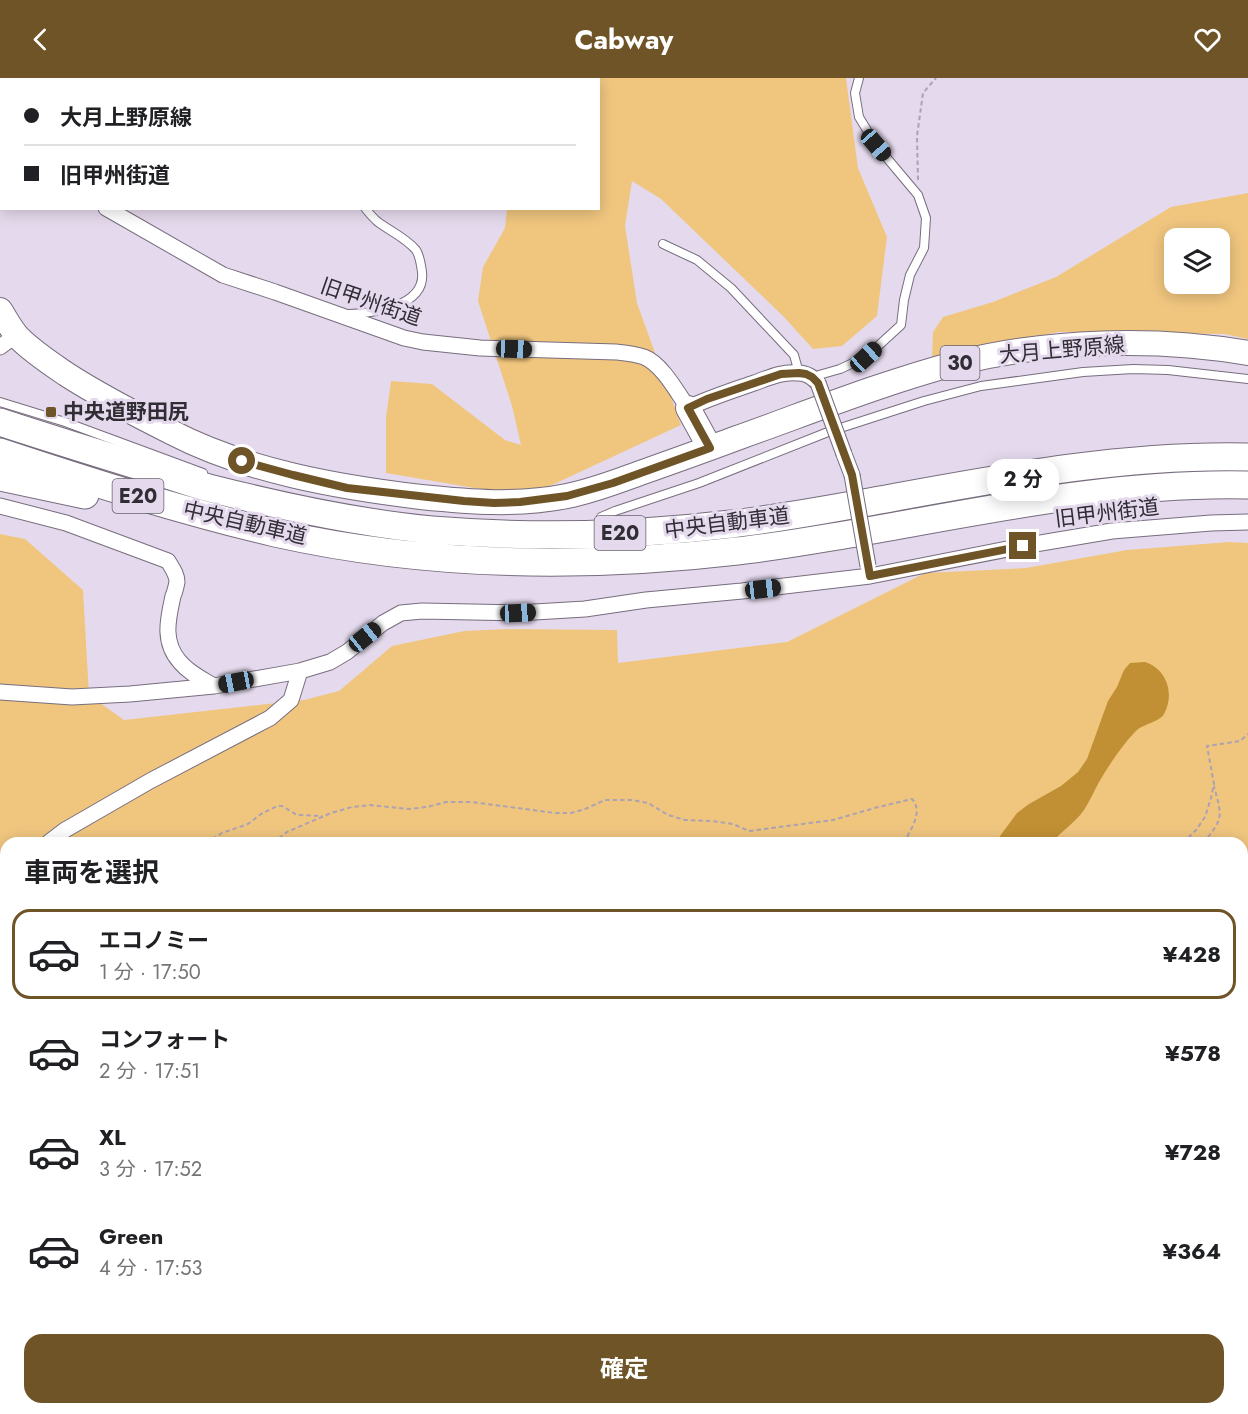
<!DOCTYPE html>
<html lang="ja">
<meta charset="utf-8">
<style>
body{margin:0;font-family:Jost,"Noto Sans JP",sans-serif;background:#f2f2f2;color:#202124;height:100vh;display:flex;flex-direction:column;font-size:22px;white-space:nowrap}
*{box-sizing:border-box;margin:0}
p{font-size:20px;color:#757577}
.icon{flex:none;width:33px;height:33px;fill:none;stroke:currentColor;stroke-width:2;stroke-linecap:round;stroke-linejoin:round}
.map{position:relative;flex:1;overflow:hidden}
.side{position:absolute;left:0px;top:759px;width:1248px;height:578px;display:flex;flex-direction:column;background:#fff;border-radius:18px 18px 0 0;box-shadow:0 3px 15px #0003}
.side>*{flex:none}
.guide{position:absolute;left:0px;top:0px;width:600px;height:132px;box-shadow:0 3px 15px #0003;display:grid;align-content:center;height:132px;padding:0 24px;background:#fff}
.controls{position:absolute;left:1164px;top:150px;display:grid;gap:12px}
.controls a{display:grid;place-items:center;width:66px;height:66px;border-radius:12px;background:#fff;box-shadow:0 3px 15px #0003;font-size:30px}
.end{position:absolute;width:27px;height:27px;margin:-14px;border:8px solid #6e5426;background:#fff;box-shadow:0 0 0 3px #fff}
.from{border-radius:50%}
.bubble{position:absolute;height:42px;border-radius:18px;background:#fff;box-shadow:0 3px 15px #0003;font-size:20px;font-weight:700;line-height:42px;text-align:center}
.car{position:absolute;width:18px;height:36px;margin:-18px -9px;border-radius:8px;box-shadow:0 0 4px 2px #0007;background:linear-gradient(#222 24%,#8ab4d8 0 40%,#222 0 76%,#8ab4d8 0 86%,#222 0)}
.guide b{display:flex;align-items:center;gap:21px;height:57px;font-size:22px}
.guide b+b{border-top:2px solid #e0e0e0}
.guide i{width:15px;height:15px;background:#202124}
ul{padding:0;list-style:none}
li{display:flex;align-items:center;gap:18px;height:90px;margin:0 12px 9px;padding:0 12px;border:3px solid transparent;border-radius:18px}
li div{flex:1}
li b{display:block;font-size:22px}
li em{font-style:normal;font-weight:700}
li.on{border-color:#6e5426}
li>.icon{width:54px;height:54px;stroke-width:1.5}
h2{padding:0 24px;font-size:27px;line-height:72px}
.action{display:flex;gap:12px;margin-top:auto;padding:12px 24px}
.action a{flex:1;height:69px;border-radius:18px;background:#6e5426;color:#fff;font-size:24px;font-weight:700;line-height:69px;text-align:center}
header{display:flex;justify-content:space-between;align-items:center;height:78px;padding:0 24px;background:#6e5426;color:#fff;font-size:27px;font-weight:700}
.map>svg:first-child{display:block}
.green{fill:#f0c67f;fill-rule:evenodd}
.water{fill:#c19034}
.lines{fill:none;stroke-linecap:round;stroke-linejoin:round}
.lane-casing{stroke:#776d7e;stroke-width:10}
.street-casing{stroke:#776d7e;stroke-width:17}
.primary-casing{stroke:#776d7e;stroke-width:26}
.highway-casing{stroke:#776d7e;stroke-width:29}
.path{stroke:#aba2b2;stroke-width:2;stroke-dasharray:4.5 3;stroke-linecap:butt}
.lane{stroke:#fff;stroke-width:8}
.street{stroke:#fff;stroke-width:15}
.primary{stroke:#fff;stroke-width:24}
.highway{stroke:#fff;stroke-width:27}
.street-bridge-casing{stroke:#776d7e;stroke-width:17;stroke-linecap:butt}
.street-bridge{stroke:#fff;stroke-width:15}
.route{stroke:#6e5426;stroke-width:8}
.poi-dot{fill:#6e5426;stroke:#e5daed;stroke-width:2}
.labels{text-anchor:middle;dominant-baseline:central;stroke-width:6;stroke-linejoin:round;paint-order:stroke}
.shield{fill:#e5daed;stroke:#67616c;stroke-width:1.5}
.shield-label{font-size:20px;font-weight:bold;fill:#312d35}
.street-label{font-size:21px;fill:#312d35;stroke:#e5daed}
.poi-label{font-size:21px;font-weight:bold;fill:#312d35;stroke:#e5daed;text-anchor:start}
</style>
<header><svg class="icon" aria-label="back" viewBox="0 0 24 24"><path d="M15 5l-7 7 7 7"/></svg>Cabway<svg class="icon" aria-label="heart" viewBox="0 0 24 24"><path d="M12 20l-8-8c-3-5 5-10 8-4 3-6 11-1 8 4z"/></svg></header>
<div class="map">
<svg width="1248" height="1336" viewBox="0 0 1248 1336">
<rect width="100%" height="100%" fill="#e5daed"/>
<path class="green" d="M370 0H846L858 90 887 159 877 238 842 268 813 271 783 238 661 121 632 103 625 148 637 225 681 347 539 413 498 414 386 395V339L391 303 432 306 505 362 521 367 512 328 478 223 483 189 505 150 507 131 598 130V2H370Z
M1248 115V261L1224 256 1058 254 932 281 933 254 943 239 993 224 1056 199 1171 129ZM1174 160H1220V206H1174Z
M0 456 25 461 83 512 89 617 124 642 304 622 339 613 392 568 464 553 508 551 617 552 618 585 787 564 925 495 1026 490 1127 472 1229 464 1248 465V1336H0ZM6 765H1242V1330H6Z"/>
<path class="water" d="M1145 584C1167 591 1175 616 1164 636 1160 644 1141 646 1134 655 1121 669 1109 687 1099 704 1094 713 1090 723 1084 732 1075 745 1061 753 1052 765H997L1000 758 1017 735 1029 726 1061 708 1078 694 1087 681 1108 623 1117 609 1124 592 1130 585Z"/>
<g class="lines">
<g class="lane-casing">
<path id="lane" d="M0 34H2
M663 166 697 182 731 210 794 277 799 295
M350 236C375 235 426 228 422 194 421 187 420 178 416 172 406 160 390 153 378 144 373 140 369 135 365 130
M812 299 840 291 866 279 901 247 904 222 910 197 924 170 926 140 918 117 876 67 859 39 855 15 859 0
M0 324 65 344 203 395
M601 439 615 433 699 405 828 354 924 323 981 308 1083 294 1133 291 1168 292 1248 301"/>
</g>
<g class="street-casing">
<path id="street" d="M0 93H2
M106 130 223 197 275 214 404 260 423 264 480 270 616 274C625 275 635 276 644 279 662 286 677 314 688 330 709 320 731 313 754 305 768 300 783 293 798 295 807 295 812 299 818 305
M0 269 16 257
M844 376 852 397
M0 428 66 445 168 483C172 490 177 496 177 504 176 509 175 514 173 518 168 541 162 564 180 584 189 595 202 601 214 608
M0 614 72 619 130 616 214 608 300 593 330 584 347 574 383 545 401 535 422 533 518 535 585 531 646 522 742 513 870 498 1023 468 1112 453 1211 445 1248 444
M48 765 65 752 150 703 270 640 291 622 300 593
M0 820 6 811"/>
</g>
<g class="primary-casing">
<path id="primary" d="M0 232C6 241 11 252 19 260 33 274 50 285 66 296 100 318 135 336 171 354 246 393 337 409 421 419 470 424 518 428 567 418 593 413 618 403 643 394 674 383 705 372 737 360 810 334 882 305 957 285 1048 262 1156 259 1248 275
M688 330 710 370"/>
</g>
<g class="highway-casing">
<path id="highway" d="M0 344C49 360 97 375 146 390 168 397 190 405 213 411 284 429 358 445 432 452 531 460 632 458 731 446 775 441 819 433 863 425 990 402 1118 376 1248 379
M0 374C91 404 182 433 275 455 427 489 583 491 737 473 775 469 813 462 850 456 982 433 1114 404 1248 407
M0 399 85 417"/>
</g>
<path class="path" d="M918 102 917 58 923 15 936 0
M72 335 92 341 101 337
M206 765 222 755 248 746 261 736 277 728H282L297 737 322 738
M273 765 287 754 331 735 352 729 370 727 409 731 427 729 446 724H472L555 735H571L585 731 605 722H632L648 725 668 737 685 742 712 743 733 746 749 753 833 742 878 729 912 721C924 734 910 752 904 765
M1183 765 1196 752 1205 739 1211 720 1214 706 1207 668 1240 663 1248 656
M1203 765C1224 740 1222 739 1214 708
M1242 860H1248
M1242 967 1248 970
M1242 1000 1248 1001
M0 1031 6 1032
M1242 1052 1248 1054
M1242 1143 1248 1145
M1242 1168 1248 1169
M1242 1230H1248
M1242 1274H1248
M1242 1321 1248 1320
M1132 1330 1133 1336
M1221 1336 1223 1330"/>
<use href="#lane" class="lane"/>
<use href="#street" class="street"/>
<use href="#primary" class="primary"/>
<use href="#highway" class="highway"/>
<g class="street-bridge-casing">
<path id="street-bridge" d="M818 305 844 376
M852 397 868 488"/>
</g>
<use href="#street-bridge" class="street-bridge"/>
</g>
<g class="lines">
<path class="route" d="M242 383 293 397 347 410 464 423 494 425 520 424 567 418 613 405 710 370 688 330 707 321 781 296 799 295 806 296 812 299 818 305 852 397 870 498 1023 468"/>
</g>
<rect class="poi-dot" x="45" y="328" width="12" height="12" rx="3"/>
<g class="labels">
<g class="shield">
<rect x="940.5" y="268" width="39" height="34" rx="4.5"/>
<rect x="112.5" y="401" width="51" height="34" rx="4.5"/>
<rect x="594.5" y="438" width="51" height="34" rx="4.5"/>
</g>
<g class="shield-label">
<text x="960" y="285">30</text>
<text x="138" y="418">E20</text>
<text x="620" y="455">E20</text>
</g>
<g class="street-label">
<text transform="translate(371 224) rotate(19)">旧甲州街道</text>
<text transform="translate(1062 272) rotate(-5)">大月上野原線</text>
<text transform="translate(1107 435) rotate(-7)">旧甲州街道</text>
<text transform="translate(245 445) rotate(13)">中央自動車道</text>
<text transform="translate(727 445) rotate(-7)">中央自動車道</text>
</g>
<g class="poi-label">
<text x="63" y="334">中央道野田尻</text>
</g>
</g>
</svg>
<div class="controls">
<a><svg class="icon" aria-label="layers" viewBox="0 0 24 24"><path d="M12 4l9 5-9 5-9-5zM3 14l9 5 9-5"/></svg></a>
</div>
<i class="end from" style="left:242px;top:383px"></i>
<i class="end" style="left:1023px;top:468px"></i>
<div class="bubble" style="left:987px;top:381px;width:72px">2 分</div>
<i class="car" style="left:876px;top:67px;rotate:139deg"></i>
<i class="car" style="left:514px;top:271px;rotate:92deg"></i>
<i class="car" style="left:866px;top:279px;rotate:48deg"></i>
<i class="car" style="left:763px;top:511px;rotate:83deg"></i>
<i class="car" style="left:518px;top:535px;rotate:87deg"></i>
<i class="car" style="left:365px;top:559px;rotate:51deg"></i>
<i class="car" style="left:236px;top:604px;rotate:259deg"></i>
<div class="guide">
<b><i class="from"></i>大月上野原線</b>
<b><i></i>旧甲州街道</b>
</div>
<section class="side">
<h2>車両を選択</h2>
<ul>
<li class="on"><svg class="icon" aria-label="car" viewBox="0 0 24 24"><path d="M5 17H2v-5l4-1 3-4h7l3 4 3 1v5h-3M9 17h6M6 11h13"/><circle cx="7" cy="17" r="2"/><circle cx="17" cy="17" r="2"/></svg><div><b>エコノミー</b><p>1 分 · 17:50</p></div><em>¥428</em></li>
<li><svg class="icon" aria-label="car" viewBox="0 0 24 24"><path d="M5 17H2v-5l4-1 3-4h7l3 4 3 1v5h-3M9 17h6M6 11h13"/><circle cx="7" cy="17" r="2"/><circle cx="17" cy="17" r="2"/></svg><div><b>コンフォート</b><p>2 分 · 17:51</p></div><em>¥578</em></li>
<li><svg class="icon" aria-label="car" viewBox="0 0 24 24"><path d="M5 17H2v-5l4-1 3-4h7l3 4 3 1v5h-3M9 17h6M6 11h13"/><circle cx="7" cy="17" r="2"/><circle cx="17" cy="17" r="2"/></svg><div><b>XL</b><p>3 分 · 17:52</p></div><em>¥728</em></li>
<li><svg class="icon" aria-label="car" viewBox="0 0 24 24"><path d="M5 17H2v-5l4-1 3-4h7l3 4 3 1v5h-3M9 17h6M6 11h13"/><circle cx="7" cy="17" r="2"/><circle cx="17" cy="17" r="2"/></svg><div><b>Green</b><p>4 分 · 17:53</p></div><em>¥364</em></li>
</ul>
<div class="action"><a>確定</a></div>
</section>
</div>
